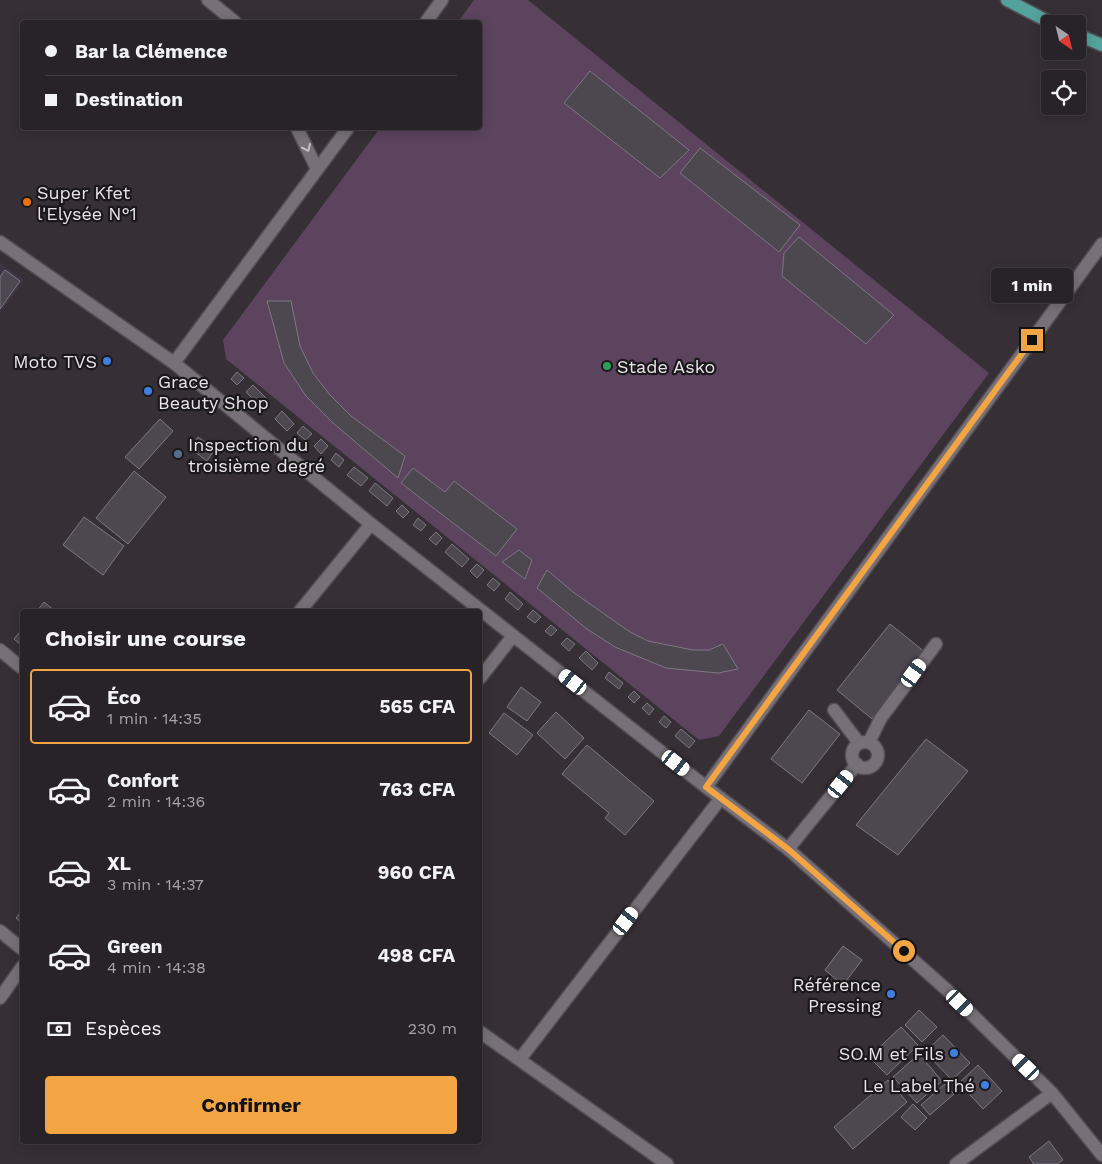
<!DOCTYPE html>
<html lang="fr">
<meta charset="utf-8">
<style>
body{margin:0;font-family:"Work Sans",sans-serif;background:#342f34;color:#f1f3f6;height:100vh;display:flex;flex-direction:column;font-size:19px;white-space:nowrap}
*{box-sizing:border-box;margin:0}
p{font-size:16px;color:#a5a4a8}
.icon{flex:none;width:28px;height:28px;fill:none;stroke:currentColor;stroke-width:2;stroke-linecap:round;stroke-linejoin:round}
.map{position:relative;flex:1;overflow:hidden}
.side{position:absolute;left:20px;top:609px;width:462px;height:535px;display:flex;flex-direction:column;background:#282328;border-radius:5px;box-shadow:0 2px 12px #0003,0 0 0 1px #444045}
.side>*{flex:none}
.top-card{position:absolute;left:20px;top:20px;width:462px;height:110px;border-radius:5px;box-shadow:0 2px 12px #0003,0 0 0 1px #444045;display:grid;align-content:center;height:110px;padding:0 25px;background:#282328}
.needle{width:32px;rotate:145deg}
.tools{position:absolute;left:1041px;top:15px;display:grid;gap:10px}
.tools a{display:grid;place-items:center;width:45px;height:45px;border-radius:5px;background:#282328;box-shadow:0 2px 12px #0003,0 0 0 1px #444045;font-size:25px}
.end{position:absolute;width:22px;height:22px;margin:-11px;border:6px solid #f3a443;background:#111;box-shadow:0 0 0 2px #111}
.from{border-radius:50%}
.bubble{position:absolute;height:35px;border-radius:5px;background:#282328;box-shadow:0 2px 12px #0003,0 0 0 1px #444045;font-size:16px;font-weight:700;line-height:35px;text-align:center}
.car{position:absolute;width:15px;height:30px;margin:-15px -8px;border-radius:6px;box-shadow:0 0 4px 1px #0007;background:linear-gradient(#fff 24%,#345 0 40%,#fff 0 76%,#345 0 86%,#fff 0)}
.top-card b{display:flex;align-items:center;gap:18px;height:48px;font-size:19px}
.top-card b+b{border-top:1px solid #444045}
.top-card i{width:12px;height:12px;background:#f1f3f6}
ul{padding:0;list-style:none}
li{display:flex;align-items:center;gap:15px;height:75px;margin:0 10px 8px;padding:0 15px;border:2px solid transparent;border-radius:5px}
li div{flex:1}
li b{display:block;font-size:19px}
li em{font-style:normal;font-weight:700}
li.on{border-color:#f3a443}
li>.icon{width:45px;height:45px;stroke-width:1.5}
h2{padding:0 25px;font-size:22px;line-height:60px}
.pay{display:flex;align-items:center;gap:12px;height:55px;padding:0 25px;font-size:19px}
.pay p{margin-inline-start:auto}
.cta{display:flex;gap:10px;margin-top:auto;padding:10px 25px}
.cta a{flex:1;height:58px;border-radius:5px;background:#f3a443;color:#111;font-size:20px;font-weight:700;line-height:58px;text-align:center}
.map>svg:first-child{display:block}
.education{fill:#3f3545}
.green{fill:#5c445f}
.building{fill:#4d4850;stroke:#7d7882}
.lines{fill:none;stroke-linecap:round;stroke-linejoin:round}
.minor-casing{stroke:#524c53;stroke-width:15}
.major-casing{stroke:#524c53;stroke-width:15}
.minor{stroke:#777078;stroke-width:12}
.major{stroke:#53a29b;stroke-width:12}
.oneway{stroke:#c6c0c6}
.route{stroke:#f3a443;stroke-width:6}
.food-dot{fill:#e8710a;stroke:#1b181c;stroke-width:2}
.shop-dot{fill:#3f7fe0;stroke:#1b181c;stroke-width:2}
.leisure-dot{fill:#2e9e5b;stroke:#1b181c;stroke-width:2}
.service-dot{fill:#5c6f8a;stroke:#1b181c;stroke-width:2}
.labels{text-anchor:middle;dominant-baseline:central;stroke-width:4.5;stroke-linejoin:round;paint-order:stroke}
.poi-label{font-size:18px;fill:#e8e3e8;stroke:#1b181c;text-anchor:start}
</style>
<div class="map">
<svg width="1102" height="1164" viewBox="0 0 1102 1164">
<rect width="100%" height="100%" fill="#362f36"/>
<path class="education" d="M0 263 24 280 0 313Z"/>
<path class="green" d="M474 0H528L989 373 719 736 699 740 226 359 223 340 380 128H480V22H458Z"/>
<path class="building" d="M590 71 689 150 660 178 564 103Z
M700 148 800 225 779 252 680 173Z
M799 237 894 315 866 344 782 276 784 253Z
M5 270 20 281 0 309V277Z
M267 301H291L300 346 313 373 330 395 351 416 405 456 398 478 333 423 306 396 284 363Z
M237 372 244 378 237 385 231 379Z
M253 385 266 398 259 405 246 392Z
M282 411 294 424 287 431 275 419Z
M160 419 173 431 139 469 125 457Z
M303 426 312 434 305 440 297 433Z
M198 437 215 449 207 461 190 448Z
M321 439 328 446 321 454 314 446Z
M336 453 344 460 339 467 331 460Z
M354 467 368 478 361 486 347 475Z
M413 468 445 492 454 481 517 529 496 556 401 483Z
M134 471 166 497 128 544 96 518Z
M375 483 393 498 387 506 369 491Z
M402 505 409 512 403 518 396 511Z
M84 517 124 546 103 575 63 545Z
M418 518 426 525 421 531 413 525Z
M436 532 442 538 436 545 429 539Z
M452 544 469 559 462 567 445 552Z
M519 550 532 560 525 579 502 562Z
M477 564 484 570 477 578 470 571Z
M547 570 573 592 630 632 648 641 693 650H709L723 644 738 669 718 673 666 668 615 647 587 629 537 588Z
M493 578 500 584 494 591 487 585Z
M510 592 523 604 518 610 505 599Z
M44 602 55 611H37Z
M533 610 541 617 535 623 527 617Z
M890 624 926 653 872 719 837 690Z
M551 625 557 630 551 636 545 631Z
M22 629V646L14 639Z
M567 638 575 644 569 651 561 644Z
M586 651 598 663 592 670 579 658Z
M609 672 623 683 619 689 605 678Z
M521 687 541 702 527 721 507 707Z
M634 691 640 697 634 703 628 697Z
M647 703 654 709 649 715 642 708Z
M809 710 840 734 802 783 771 759Z
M556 712 584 738 565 759 537 733Z
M504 713 533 735 517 755 489 733Z
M664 716 671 722 666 728 659 722Z
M681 729 695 741 689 748 675 736Z
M926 739 968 771 898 855 856 825Z
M587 745 654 801 625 835 605 818 609 813 562 774Z
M22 910V923L16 918Z
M843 946 862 960 843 985 825 970Z
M919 1010 937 1027 922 1042 905 1025Z
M901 1027 918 1045 887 1075 869 1057Z
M943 1035 970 1063 952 1080 925 1052Z
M919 1054 942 1081 917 1103 893 1077Z
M978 1065 1002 1091 983 1109 959 1083Z
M888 1080 907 1102 853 1149 834 1127Z
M945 1084 954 1094 930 1115 921 1105Z
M913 1104 927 1118 915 1130 901 1117Z
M1049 1141 1063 1160 1057 1164H1034L1029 1157Z"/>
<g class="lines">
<g class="minor-casing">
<path id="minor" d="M208 0 235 22
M426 22 442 0
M297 128 317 169
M0 242 174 363 371 524 706 787 788 849 947 990 1052 1093 1102 1155
M174 363 348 128
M300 611 371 524
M0 650 22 668
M480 678 513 636
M834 710 859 743
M869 742 881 718 936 644
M852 755a13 13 0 1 1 26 0a13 13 0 1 1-26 0Z
M706 787 1102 244
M788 849 857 764
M0 931 22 949
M0 998 22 967
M480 1032 667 1164
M520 1059 721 798
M956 1164 1052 1093"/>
</g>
<g class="major-casing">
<path id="major" d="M1007 0 1053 24
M1078 35 1102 45"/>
</g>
<use href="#minor" class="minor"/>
<use href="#major" class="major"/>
</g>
<defs><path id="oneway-chevron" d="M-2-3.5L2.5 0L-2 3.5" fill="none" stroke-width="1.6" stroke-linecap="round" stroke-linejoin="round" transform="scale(1.25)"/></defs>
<use class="oneway" href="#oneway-chevron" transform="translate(307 148) rotate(65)"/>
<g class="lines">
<path class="route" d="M904 951 788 849 706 787 1032 340"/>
</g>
<circle class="food-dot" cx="27" cy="202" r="5"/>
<g class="shop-dot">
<circle cx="107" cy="361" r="5"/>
<circle cx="148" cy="391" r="5"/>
<circle cx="891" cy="994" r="5"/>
<circle cx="954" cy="1053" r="5"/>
<circle cx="985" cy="1085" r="5"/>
</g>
<circle class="leisure-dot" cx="607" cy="366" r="5"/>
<circle class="service-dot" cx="178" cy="454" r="5"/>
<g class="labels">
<g class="poi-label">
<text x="37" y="192">Super Kfet<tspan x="37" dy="21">l'Elysée N°1</tspan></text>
<text x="97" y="361" text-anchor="end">Moto TVS</text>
<text x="617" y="366">Stade Asko</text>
<text x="158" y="381">Grace<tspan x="158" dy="21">Beauty Shop</tspan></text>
<text x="188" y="444">Inspection du<tspan x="188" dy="21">troisième degré</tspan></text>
<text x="881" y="984" text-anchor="end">Référence<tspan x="881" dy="21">Pressing</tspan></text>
<text x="944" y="1053" text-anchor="end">SO.M et Fils</text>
<text x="975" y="1085" text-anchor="end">Le Label Thé</text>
</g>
</g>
</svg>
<div class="tools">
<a><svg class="needle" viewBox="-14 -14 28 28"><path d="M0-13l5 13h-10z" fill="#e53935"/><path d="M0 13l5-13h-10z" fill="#a5a4a8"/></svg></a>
<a><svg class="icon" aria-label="locate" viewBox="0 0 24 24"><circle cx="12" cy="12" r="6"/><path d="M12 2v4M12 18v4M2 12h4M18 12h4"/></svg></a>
</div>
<i class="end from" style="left:904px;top:951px"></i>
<i class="end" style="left:1032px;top:340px"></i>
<div class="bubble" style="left:991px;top:268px;width:82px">1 min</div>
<i class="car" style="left:914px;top:673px;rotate:36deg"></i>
<i class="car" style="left:573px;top:682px;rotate:308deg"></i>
<i class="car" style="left:676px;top:763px;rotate:128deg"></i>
<i class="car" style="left:841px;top:784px;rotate:39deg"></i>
<i class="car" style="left:626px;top:921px;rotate:37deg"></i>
<i class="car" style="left:960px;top:1003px;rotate:134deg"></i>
<i class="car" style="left:1026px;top:1067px;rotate:314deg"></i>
<div class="top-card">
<b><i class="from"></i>Bar la Clémence</b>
<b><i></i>Destination</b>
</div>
<section class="side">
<h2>Choisir une course</h2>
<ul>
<li class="on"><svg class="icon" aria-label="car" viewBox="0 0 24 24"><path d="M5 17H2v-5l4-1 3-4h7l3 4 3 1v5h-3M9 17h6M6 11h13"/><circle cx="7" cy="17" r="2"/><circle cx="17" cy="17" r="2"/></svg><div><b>Éco</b><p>1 min · 14:35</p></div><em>565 CFA</em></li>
<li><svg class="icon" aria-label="car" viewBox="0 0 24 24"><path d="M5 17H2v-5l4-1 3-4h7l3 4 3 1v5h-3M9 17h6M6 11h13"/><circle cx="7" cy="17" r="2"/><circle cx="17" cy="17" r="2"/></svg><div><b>Confort</b><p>2 min · 14:36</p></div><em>763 CFA</em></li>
<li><svg class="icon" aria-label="car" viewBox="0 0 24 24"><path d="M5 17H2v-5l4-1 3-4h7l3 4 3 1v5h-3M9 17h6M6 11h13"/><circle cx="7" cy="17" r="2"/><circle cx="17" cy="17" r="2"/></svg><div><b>XL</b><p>3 min · 14:37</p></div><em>960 CFA</em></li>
<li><svg class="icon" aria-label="car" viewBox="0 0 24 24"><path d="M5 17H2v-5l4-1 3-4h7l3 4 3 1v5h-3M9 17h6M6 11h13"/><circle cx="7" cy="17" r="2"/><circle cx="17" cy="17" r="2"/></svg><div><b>Green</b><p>4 min · 14:38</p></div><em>498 CFA</em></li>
</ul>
<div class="pay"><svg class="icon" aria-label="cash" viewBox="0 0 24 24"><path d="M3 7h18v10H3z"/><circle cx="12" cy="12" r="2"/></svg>Espèces<p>230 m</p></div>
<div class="cta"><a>Confirmer</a></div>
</section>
</div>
